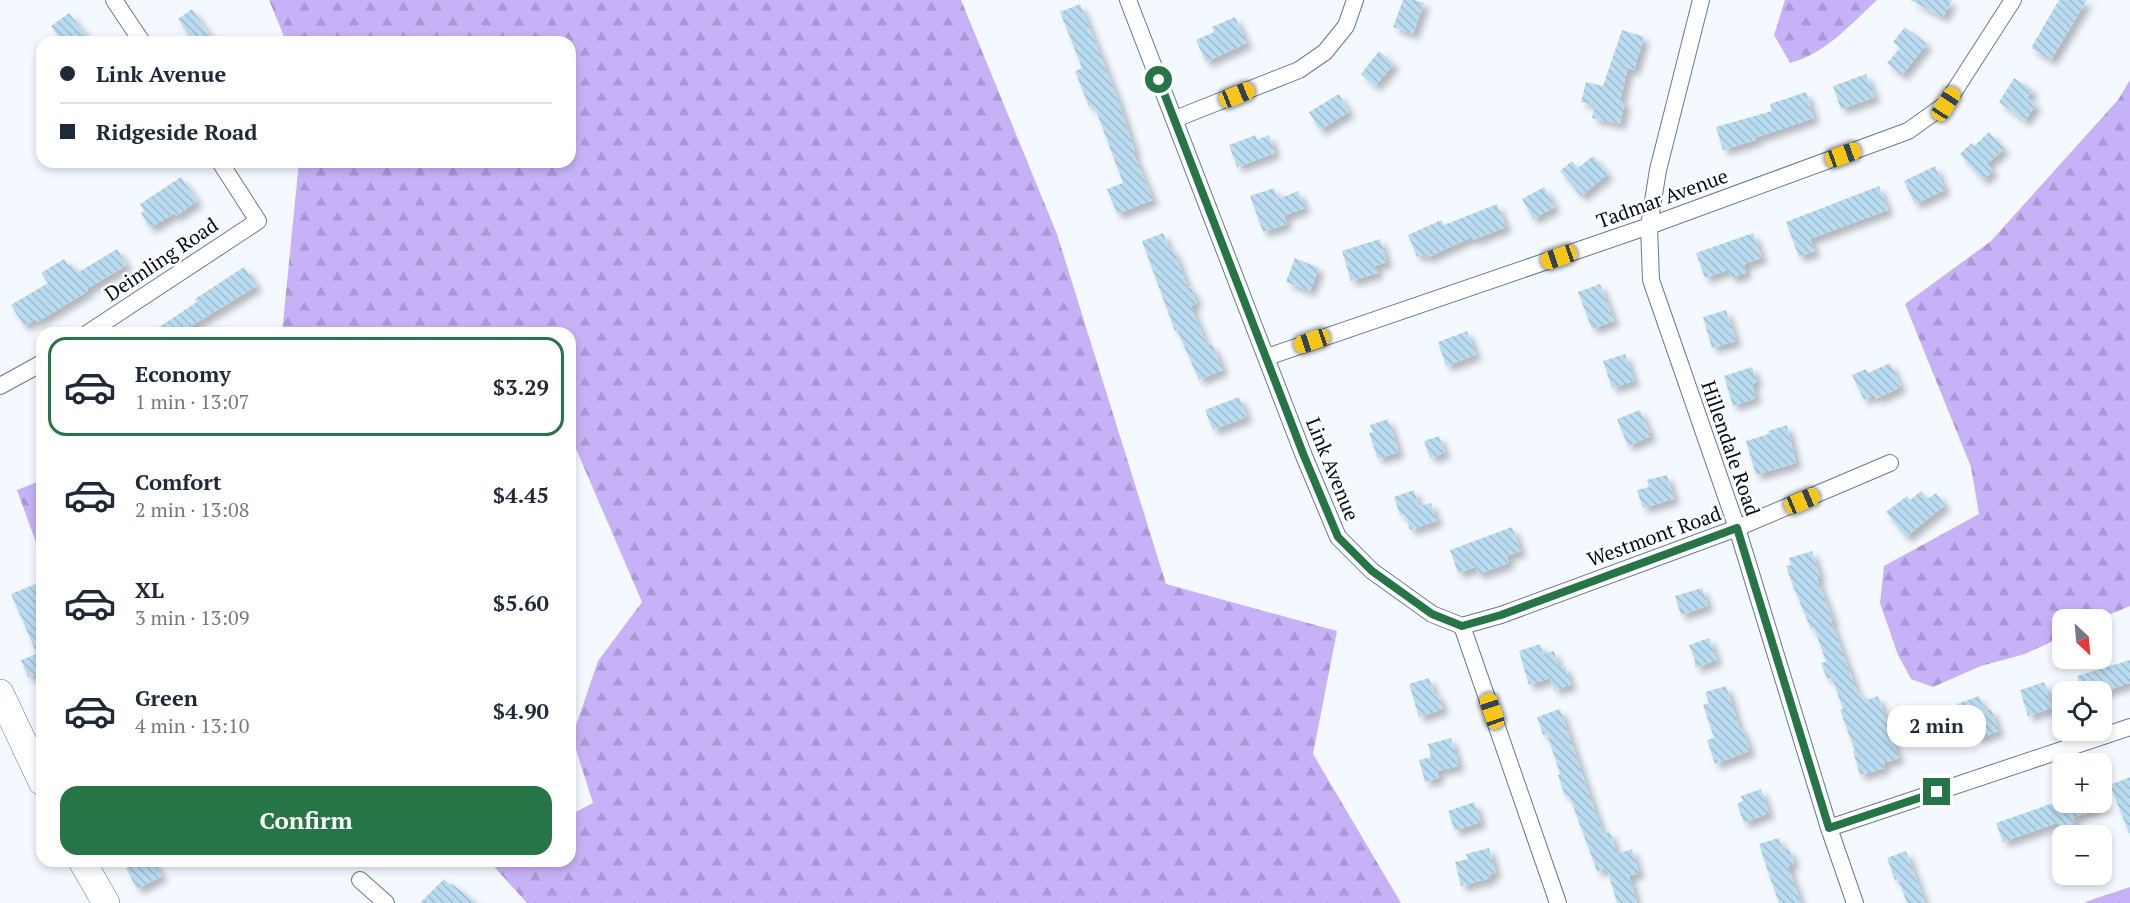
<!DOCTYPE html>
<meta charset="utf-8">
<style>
body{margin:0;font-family:"PT Serif",serif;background:#f2f2f3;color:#1f2937;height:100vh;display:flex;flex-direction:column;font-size:22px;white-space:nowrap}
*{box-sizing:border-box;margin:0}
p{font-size:20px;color:#747a83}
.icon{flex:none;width:33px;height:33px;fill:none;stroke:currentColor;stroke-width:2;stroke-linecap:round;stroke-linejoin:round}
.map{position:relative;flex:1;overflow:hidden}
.sheet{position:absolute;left:36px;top:327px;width:540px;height:540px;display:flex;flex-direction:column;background:#fff;border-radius:18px;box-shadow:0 3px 9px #0003}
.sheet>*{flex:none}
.hud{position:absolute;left:36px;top:36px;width:540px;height:132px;border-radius:18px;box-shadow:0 3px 9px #0003;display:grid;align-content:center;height:132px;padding:0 24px;background:#fff}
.needle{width:39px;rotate:154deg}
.controls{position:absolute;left:2052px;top:609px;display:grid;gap:12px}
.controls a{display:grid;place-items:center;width:60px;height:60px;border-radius:12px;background:#fff;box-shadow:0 3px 9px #0003;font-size:30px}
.end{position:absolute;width:27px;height:27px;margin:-14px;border:8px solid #257546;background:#fff;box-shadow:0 0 0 3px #fff}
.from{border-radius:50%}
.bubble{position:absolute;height:42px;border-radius:18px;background:#fff;box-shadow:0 3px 9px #0003;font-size:20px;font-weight:700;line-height:42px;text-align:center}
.car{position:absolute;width:18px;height:36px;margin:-18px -9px;border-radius:8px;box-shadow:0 0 4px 2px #0007;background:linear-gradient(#f5c518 24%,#345 0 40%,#f5c518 0 76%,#345 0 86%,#f5c518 0)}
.hud b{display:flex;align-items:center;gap:21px;height:57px;font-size:22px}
.hud b+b{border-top:2px solid #e0e1e3}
.hud i{width:15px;height:15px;background:#1f2937}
ul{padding:10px 0 0;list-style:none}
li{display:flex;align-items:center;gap:18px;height:99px;margin:0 12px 9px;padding:0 12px;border:3px solid transparent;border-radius:18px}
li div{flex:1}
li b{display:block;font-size:22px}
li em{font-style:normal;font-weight:700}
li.on{border-color:#257546}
li>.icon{width:54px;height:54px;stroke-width:1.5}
.action{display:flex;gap:12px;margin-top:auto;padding:12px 24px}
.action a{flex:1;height:69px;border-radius:18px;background:#257546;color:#fff;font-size:24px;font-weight:700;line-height:69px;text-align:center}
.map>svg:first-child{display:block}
.forest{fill:url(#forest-firs)}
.building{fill:url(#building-back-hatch);filter:url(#shadow)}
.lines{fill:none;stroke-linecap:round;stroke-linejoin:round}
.minor-casing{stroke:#677a95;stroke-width:18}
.primary-casing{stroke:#677a95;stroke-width:28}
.minor{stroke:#fff;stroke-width:16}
.primary{stroke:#fff;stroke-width:27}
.route{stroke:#257546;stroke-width:8}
.labels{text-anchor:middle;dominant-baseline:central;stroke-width:5;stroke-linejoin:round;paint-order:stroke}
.street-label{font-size:20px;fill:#070d17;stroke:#fff}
</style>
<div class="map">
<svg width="2130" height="903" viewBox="0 0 2130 903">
<defs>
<pattern id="forest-firs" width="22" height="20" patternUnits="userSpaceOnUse" patternTransform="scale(1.5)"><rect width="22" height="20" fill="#c7b2f7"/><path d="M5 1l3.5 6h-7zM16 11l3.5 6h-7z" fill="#a998d3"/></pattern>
<pattern id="building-back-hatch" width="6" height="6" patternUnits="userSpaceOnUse" patternTransform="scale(1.5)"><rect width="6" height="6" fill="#badcf1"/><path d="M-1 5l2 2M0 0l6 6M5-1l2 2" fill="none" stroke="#9ebcce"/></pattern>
<filter id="shadow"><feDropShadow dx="5.5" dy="5.5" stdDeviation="3" flood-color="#0004"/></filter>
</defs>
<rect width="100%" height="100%" fill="#f4f9ff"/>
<path class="forest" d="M269 0H961L1057 234 1166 584 1337 631 1313 754 1401 903H527L489 861H570V815L593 803 572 737 598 661 642 602 570 435V333H282L299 162H570V42H285L283 34Z
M1785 0H1877C1851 24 1825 54 1790 63L1774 35Z
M2130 80V606L2099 619 2062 620V637L2025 654 1981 666 1933 687 1911 679 1898 655 1880 603 1884 566 1979 514 1971 467 1905 304 1991 241 2118 100Z
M42 480V547L38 548 17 490Z
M2130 887V903H2085L2088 901Z"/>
<path class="building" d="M1403 0H1414L1424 3 1413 34 1393 27Z
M1910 0H1952L1943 17Z
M2059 0H2087L2051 60 2031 48Z
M1080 4 1117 97 1135 151 1133 152 1153 200 1117 214 1107 189 1123 183 1094 105 1089 107 1075 71 1082 68 1060 12Z
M192 9 214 42H193L178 19Z
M69 13 91 42H62L51 26Z
M1235 17 1247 43 1206 62 1196 40 1214 32 1212 27Z
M1905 27 1927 44 1902 75 1887 63 1900 48 1893 42Z
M1622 30 1644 37 1634 70 1628 68 1620 101 1625 102 1620 124 1592 118 1595 105 1581 102 1586 82 1603 86Z
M1379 51 1394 64 1375 86 1361 74Z
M1866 74 1875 97 1841 109 1833 86Z
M2014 78 2033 90 2027 98 2036 104 2025 121 1999 102Z
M1806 92 1814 118 1755 138 1756 140 1723 150 1716 127 1772 111 1770 104Z
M1339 94 1349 112 1320 130 1309 112Z
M1989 132 2004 149 1987 164 1993 171 1983 180 1960 154 1971 143 1974 146Z
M1256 135 1257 140 1269 135 1275 153 1237 167 1229 145Z
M1593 156 1608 174 1581 196 1560 171 1572 161 1578 168Z
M1935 166 1945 190 1915 204 1904 181Z
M181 177 197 201 176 216 175 213 150 228 141 213 144 211 140 204Z
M1879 186 1888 210 1810 239 1815 251 1799 257 1786 222Z
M1544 187 1555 207 1533 219 1522 199Z
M1274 188 1278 199 1298 191 1305 208 1284 216 1287 224 1263 232 1250 196Z
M1497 204 1506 227 1473 240 1472 237 1426 258 1424 254 1417 257 1408 235 1441 220 1444 225Z
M1163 233 1170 250 1173 249 1188 288 1191 287 1197 303 1191 306 1207 346 1212 344 1223 370 1199 380 1177 330 1175 331 1142 241Z
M1753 233 1762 258 1744 264 1746 273 1731 278 1728 270 1705 278 1696 253Z
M1380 239 1387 262 1375 266 1378 273 1351 281 1342 251Z
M117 249 127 265 87 289 88 291 62 307 37 322 36 319 24 326 11 305 48 283 41 273 64 259 68 265 71 264 77 273Z
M1295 258 1319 268 1310 291 1286 282Z
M244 267 257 286 191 326 196 333H150L197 302 195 299Z
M1600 284 1614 321 1592 329 1578 292Z
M1726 310 1736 341 1712 348 1703 317Z
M1467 331 1476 355 1446 366 1438 342Z
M1625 354 1634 381 1612 388 1603 361Z
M1890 363 1901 387 1876 399 1874 395 1864 400 1852 375 1866 369 1868 373Z
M1752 367 1757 382 1752 384 1756 398 1733 406 1724 376Z
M1239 397 1247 417 1213 430 1205 410Z
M1640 410 1651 436 1628 446 1617 419Z
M1388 419 1399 452 1378 459 1369 433 1373 432 1370 425Z
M1787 425 1796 463 1756 475 1746 441 1769 434 1768 431Z
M1439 436 1445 453 1430 458 1424 441Z
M1667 475 1674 499 1643 508 1637 490 1649 487 1647 480Z
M1414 490 1419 506 1431 503 1437 521 1410 530 1405 514 1400 515 1394 497Z
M1921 491 1928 499 1936 493 1945 505 1906 537 1886 512 1907 496 1910 500Z
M1512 527 1521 551 1507 556 1509 563 1478 574 1476 567 1458 573 1450 550Z
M1812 551 1820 577 1817 579 1833 620 1831 621 1858 694 1861 693 1864 701 1878 696 1899 758 1883 763 1885 768 1860 775 1853 751H1855L1840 710 1843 709 1832 678 1827 679 1821 663 1826 662 1814 627 1811 629 1793 586 1786 566 1791 565 1789 558Z
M35 584 42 601V671L28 677 21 660 37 654 11 594Z
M1702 588 1708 606 1681 615 1675 596Z
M1709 638 1717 660 1695 668V660L1689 645Z
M1540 644 1543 654 1554 651 1559 668 1565 666 1571 685 1554 690 1550 678 1529 685 1519 651Z
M2130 660V683L2102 692H2082L2077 676Z
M1429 678 1435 695 1438 694 1443 709 1419 717 1409 684Z
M2044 682 2052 708 2028 716 2020 690Z
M1726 686 1740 729 1742 728 1750 751 1715 764 1707 740 1714 738 1703 705 1709 703 1705 692Z
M1979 696 1985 711 1991 709 1999 731 1978 739 1976 733 1969 736 1957 704Z
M1560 709 1603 834 1610 832 1617 854 1632 849 1639 873 1629 876 1637 903H1617L1607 869 1597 871 1569 795 1565 796 1558 775 1560 774 1547 734 1543 735 1537 717Z
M1451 738 1459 766 1437 771 1439 778 1425 782 1419 760 1431 757 1428 744Z
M2130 777V833H2129L2110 785Z
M1761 789 1769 813 1744 823 1737 804 1743 801 1741 796Z
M2062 800V802L2110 804 2073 818 2078 830 2062 835 2057 823 2003 842 1996 823Z
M1474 802 1481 822 1455 831 1448 811Z
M1779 838 1783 851 1789 849 1794 864 1788 866 1801 903H1779L1768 872 1759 844Z
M1489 848 1496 873 1490 874 1491 878 1461 886 1455 862 1468 859 1466 854Z
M1906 851 1925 903H1907L1898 879 1895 880 1887 858Z
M139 861H154L162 876 137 889 126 868Z
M444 879 450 885 452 884 477 903H420Z"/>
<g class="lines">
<g class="minor-casing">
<path id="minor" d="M114 0 142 42
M1128 0 1304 456 1338 537 1372 571 1432 614 1462 626 1558 903
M1701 0 1658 170 1649 226 1651 280 1737 528 1829 828 1855 903
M1175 119 1299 70 1325 52 1346 26 1355 0
M88 333 258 221 220 162
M1267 357 1649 226 1908 131 1946 104 2013 0
M0 386 42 363
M1462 626 1501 615 1737 528 1890 463
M1829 828 2130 727
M360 880 386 903"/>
</g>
<g class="primary-casing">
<path id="primary" d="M0 693 42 782
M82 861 106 903"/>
</g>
<use href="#minor" class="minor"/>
<use href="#primary" class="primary"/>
</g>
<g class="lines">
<path class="route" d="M1159 80 1304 456 1338 537 1372 571 1432 614 1462 626 1501 615 1737 528 1829 828 1937 792"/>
</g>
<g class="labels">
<g class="street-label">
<text transform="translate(1662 198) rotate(-20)">Tadmar Avenue</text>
<text transform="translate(161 259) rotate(-34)">Deimling Road</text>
<text transform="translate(1731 448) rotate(71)">Hillendale Road</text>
<text transform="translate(1333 469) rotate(68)">Link Avenue</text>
<text transform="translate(1654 536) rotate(-20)">Westmont Road</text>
</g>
</g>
</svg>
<div class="controls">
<a><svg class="needle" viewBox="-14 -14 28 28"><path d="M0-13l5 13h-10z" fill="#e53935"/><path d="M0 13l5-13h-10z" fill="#747a83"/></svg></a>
<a><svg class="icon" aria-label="locate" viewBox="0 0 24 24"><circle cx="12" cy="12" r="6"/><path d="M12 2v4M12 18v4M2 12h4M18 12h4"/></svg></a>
<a>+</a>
<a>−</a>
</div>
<i class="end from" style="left:1159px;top:80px"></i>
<i class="end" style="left:1937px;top:792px"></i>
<div class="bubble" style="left:1887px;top:705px;width:99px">2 min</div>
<i class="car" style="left:1237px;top:95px;rotate:68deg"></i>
<i class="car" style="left:1946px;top:104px;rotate:33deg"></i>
<i class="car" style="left:1843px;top:155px;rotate:70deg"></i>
<i class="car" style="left:1559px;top:257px;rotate:251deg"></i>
<i class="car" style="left:1312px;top:341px;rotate:251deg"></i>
<i class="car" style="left:1802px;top:501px;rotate:67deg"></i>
<i class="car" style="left:1492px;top:711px;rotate:341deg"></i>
<div class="hud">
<b><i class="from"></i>Link Avenue</b>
<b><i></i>Ridgeside Road</b>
</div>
<section class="sheet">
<ul>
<li class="on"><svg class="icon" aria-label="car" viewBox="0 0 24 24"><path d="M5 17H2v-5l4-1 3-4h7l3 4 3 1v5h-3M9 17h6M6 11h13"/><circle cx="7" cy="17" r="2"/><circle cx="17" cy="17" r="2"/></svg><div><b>Economy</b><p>1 min · 13:07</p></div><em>$3.29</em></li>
<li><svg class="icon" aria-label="car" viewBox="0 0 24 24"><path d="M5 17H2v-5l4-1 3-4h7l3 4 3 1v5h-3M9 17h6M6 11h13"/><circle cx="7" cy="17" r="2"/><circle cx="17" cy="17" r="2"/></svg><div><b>Comfort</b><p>2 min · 13:08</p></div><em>$4.45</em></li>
<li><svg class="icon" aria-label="car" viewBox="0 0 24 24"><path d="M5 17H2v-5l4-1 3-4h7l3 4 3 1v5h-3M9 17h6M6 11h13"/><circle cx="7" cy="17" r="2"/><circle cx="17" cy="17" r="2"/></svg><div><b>XL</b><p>3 min · 13:09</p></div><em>$5.60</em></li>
<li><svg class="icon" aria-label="car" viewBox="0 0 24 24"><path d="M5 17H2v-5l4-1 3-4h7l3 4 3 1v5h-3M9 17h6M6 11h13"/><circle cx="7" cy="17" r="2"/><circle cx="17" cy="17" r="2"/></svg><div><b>Green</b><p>4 min · 13:10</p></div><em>$4.90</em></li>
</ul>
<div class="action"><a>Confirm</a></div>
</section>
</div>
